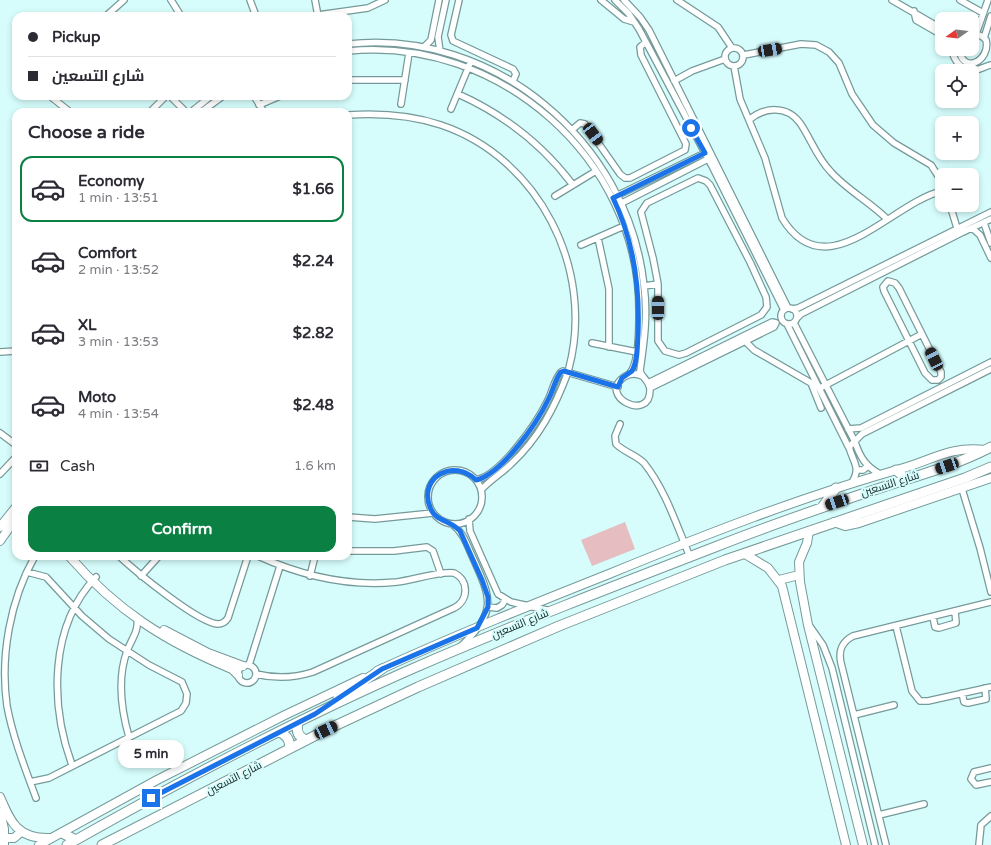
<!DOCTYPE html>
<meta charset="utf-8">
<style>
body{margin:0;font-family:"Varela Round",Cairo,sans-serif;background:#f7f7f7;color:#2b2b33;height:100vh;display:flex;flex-direction:column;font-size:15px;white-space:nowrap}
*{box-sizing:border-box;margin:0}
p{font-size:13px;color:#7c7c81}
.icon{flex:none;width:22px;height:22px;fill:none;stroke:currentColor;stroke-width:2;stroke-linecap:round;stroke-linejoin:round}
.map{position:relative;flex:1;overflow:hidden}
.drawer{position:absolute;left:12px;top:108px;width:340px;height:452px;display:flex;flex-direction:column;background:#fff;border-radius:12px;box-shadow:0 2px 6px #0003}
.drawer>*{flex:none}
.guide{position:absolute;left:12px;top:12px;width:340px;height:88px;border-radius:12px;box-shadow:0 2px 6px #0003;display:grid;align-content:center;height:88px;padding:0 16px;background:#fff}
.needle{width:26px;rotate:256deg}
.tools{position:absolute;left:935px;top:12px;display:grid;gap:8px}
.tools a{display:grid;place-items:center;width:44px;height:44px;border-radius:8px;background:#fff;box-shadow:0 2px 6px #0003;font-size:20px}
.end{position:absolute;width:18px;height:18px;margin:-9px;border:5px solid #1a73e8;background:#fff;box-shadow:0 0 0 2px #fff}
.from{border-radius:50%}
.bubble{position:absolute;height:28px;border-radius:12px;background:#fff;box-shadow:0 2px 6px #0003;font-size:13px;font-weight:800;line-height:28px;text-align:center}
.car{position:absolute;width:12px;height:24px;margin:-12px -6px;border-radius:5px;box-shadow:0 0 3px 1px #0007;background:linear-gradient(#222 24%,#8ab4d8 0 40%,#222 0 76%,#8ab4d8 0 86%,#222 0)}
.guide b{display:flex;align-items:center;gap:14px;height:38px;font-size:15px}
.guide b+b{border-top:1px solid #e1e1e2}
.guide i{width:10px;height:10px;background:#2b2b33}
ul{padding:0;list-style:none}
li{display:flex;align-items:center;gap:12px;height:66px;margin:0 8px 6px;padding:0 8px;border:2px solid transparent;border-radius:12px}
li div{flex:1}
li b{display:block;font-size:15px}
li em{font-style:normal;font-weight:800}
li.selected{border-color:#0b8043}
li>.icon{width:36px;height:36px;stroke-width:1.5}
h2{padding:0 16px;font-size:18px;line-height:48px}
.pay{display:flex;align-items:center;gap:10px;height:44px;padding:0 16px;font-size:15px}
.pay p{margin-inline-start:auto}
.primary-button{display:flex;gap:8px;margin-top:auto;padding:8px 16px}
.primary-button a{flex:1;height:46px;border-radius:12px;background:#0b8043;color:#fff;font-size:16px;font-weight:800;line-height:46px;text-align:center}
.map>svg:first-child{display:block}
.green{fill:#e6bdc1}
.lines{fill:none;stroke-linecap:round;stroke-linejoin:round}
.street-casing{stroke:#769a9a;stroke-width:8}
.secondary-casing{stroke:#769a9a;stroke-width:10}
.primary-casing{stroke:#769a9a;stroke-width:11}
.street{stroke:#fff;stroke-width:5.5}
.secondary{stroke:#fff;stroke-width:8}
.primary{stroke:#fff;stroke-width:9}
.route{stroke:#1a73e8;stroke-width:5}
.labels{text-anchor:middle;dominant-baseline:central;stroke-width:4;stroke-linejoin:round;paint-order:stroke}
.street-label{font-size:11px;fill:#132222;stroke:#d6fdfc}
</style>
<div class="map">
<svg width="991" height="845" viewBox="0 0 991 845">
<rect width="100%" height="100%" fill="#d6fdfc"/>
<path class="green" d="M625 522 635 549 592 566 581 540Z"/>
<g class="lines">
<g class="street-casing">
<path id="street" d="M171 0 181 16
M250 0 256 16
M315 0 318 16
M459 0 451 35 453 41 513 69 516 74 513 81
M601 0 624 19 634 22
M615 0 629 14 639 29 712 166 784 310
M624 0 640 17 649 30 788 308
M677 0 718 27 732 48
M892 0 942 29
M960 0 983 13
M914 11 916 20 942 35
M318 15 368 8 385 0
M106 16 124 0
M976 34 988 0
M984 38 991 16
M348 44C494 28 629 142 644 286 648 315 644 343 640 371 642 378 650 381 650 390 650 423 597 396 624 377 630 373 636 373 642 376
M424 47 431 40 439 0
M725 57a9 9 0 1 1 18 0a9 9 0 1 1-18 0Z
M952 49C953 61 963 72 976 70 981 69 986 66 991 65
M959 49C963 76 991 60 986 40 983 36 978 34 972 34
M348 51C498 36 639 158 639 310 639 325 640 364 629 374
M440 51 438 37 446 0
M744 55 801 44 816 45 829 52 839 63 852 94 873 125 894 143 931 165 942 182
M734 66 740 99 765 158 782 218C826 291 891 203 942 191
M348 80H405
M674 81 692 71 725 59
M458 94C505 115 542 144 573 185
M50 96 70 112
M170 96 186 112
M254 96 264 112
M401 104 409 53
M259 105 280 96
M451 109 471 61
M150 112 166 96
M191 112 211 96
M201 112 223 96
M348 115C379 113 411 115 441 125 539 158 595 269 569 368
M749 120C764 107 787 105 800 123 811 139 817 158 831 172 847 190 870 202 887 219
M573 129 580 123 585 124 620 174 625 178H630L685 150 686 144 641 55 640 47 646 42
M698 178 706 181 710 185 750 262 766 297 767 307 761 315 686 353 679 355 665 351 658 341V284L653 258 641 212 647 203Z
M555 196 596 171
M616 196 707 152
M620 204 710 158
M950 205 957 228
M984 223 991 243
M972 228 980 235 991 258
M598 238 609 289V347
M581 245 624 226
M888 281 895 283 899 288 941 372V377L938 380H932L925 373 884 291 883 287Z
M644 286 658 284
M781 316a8 8 0 1 1 16 0a8 8 0 1 1-16 0Z
M792 309 798 308 991 212
M797 318 801 314 963 232 991 219
M794 323 855 442C860 457 866 467 880 474
M787 324 849 448
M745 341 754 350 811 383 821 408
M592 343 637 352
M0 352 16 351
M648 383 772 322 776 323 774 327 650 388
M822 387 922 334
M620 424 615 436 616 444C624 452 636 455 644 463 665 489 677 526 690 557
M848 429 861 428 991 362
M0 433 16 445
M857 470H863L868 466
M428 497a27 27 0 1 1 54 0a27 27 0 1 1-54 0Z
M0 474 16 457
M476 480C501 475 536 424 547 402 552 393 554 380 561 372L563 371 618 387
M851 484C862 467 853 463 849 447L862 434 991 369
M962 489 980 548 991 592
M481 490C490 480 502 473 511 464 539 438 555 407 568 372
M348 517 375 519 433 513
M469 519 470 531 498 594 511 602 551 611
M452 524C463 532 467 545 473 558 492 600 497 612 460 647
M348 551H394L427 547 433 551 441 574
M35 556C10 600 0 656 7 706 13 738 25 768 36 798
M119 556C135 571 198 623 218 624 223 624 226 621 228 618L248 556
M27 572 46 577 82 616 109 639 149 665 182 682 187 694 186 703 181 711 173 715 49 778 30 782
M141 576 159 556
M310 576 315 556
M488 607 497 608 502 605 505 600
M933 617 935 627 939 628 956 623 955 611
M809 625 823 645 832 668 875 845
M896 626 912 691 920 701H928L991 687
M249 665 280 566
M238 674a9 9 0 1 1 18 0a9 9 0 1 1-18 0Z
M256 674C276 679 294 678 313 672L454 608C469 600 469 580 454 573 440 571 413 580 397 582 348 587 302 576 258 556
M962 693 964 702 968 703 986 699 985 688
M854 715 894 705
M129 737C121 709 117 679 127 651 131 640 139 631 137 619
M72 765C50 705 49 626 96 577
M991 768 974 772 971 779 976 785 991 782
M879 815 924 804
M886 845 841 663C838 650 842 642 853 636L991 602
M979 845 981 825 991 816"/>
</g>
<g class="secondary-casing">
<path id="secondary" d="M834 522 845 526 859 523 991 478
M0 527 16 507
M809 531 807 543 799 562 800 582 808 625 863 845
M0 541 16 518
M745 554 768 568 782 586 846 845
M69 556C117 611 166 642 232 669L238 675
M779 580 799 575
M164 630 208 653 243 666
M377 671C453 636 531 605 609 574 704 535 801 497 900 469 933 460 949 446 985 450
M0 797C11 823 18 839 50 838
M0 812 4 829V845
M5 838H14L21 832
M39 845 157 780 285 715 363 678"/>
</g>
<g class="primary-casing">
<path id="primary" d="M896 470 906 479
M823 506 836 488
M338 698 382 669
M298 723C296 731 298 737 306 740
M279 732C287 735 291 741 289 749
M62 833 76 840
M67 845C180 781 295 720 414 668 513 625 614 586 715 547 768 526 823 507 877 489 915 476 955 466 991 447
M102 845 326 730 418 687 559 626 725 560 965 478 991 467"/>
</g>
<use href="#street" class="street"/>
<use href="#secondary" class="secondary"/>
<use href="#primary" class="primary"/>
</g>
<g class="lines">
<path class="route" d="M151 798 315 714 382 669 477 628 488 607V597L482 580 460 531C451 520 435 522 430 507 418 477 454 458 476 480 502 474 537 423 548 400 553 391 555 379 561 372L564 371 618 387 622 378 632 371C638 361 637 347 638 335 640 288 634 241 613 198L705 153 691 128"/>
</g>
<g class="labels">
<g class="street-label">
<text transform="translate(890 484) rotate(-18)">شارع التسعين</text>
<text transform="translate(520 624) rotate(-23)">شارع التسعين</text>
<text transform="translate(234 778) rotate(-27)">شارع التسعين</text>
</g>
</g>
</svg>
<div class="tools">
<a><svg class="needle" viewBox="-14 -14 28 28"><path d="M0-13l5 13h-10z" fill="#e53935"/><path d="M0 13l5-13h-10z" fill="#7c7c81"/></svg></a>
<a><svg class="icon" aria-label="locate" viewBox="0 0 24 24"><circle cx="12" cy="12" r="6"/><path d="M12 2v4M12 18v4M2 12h4M18 12h4"/></svg></a>
<a>+</a>
<a>−</a>
</div>
<i class="end from" style="left:691px;top:128px"></i>
<i class="end" style="left:151px;top:798px"></i>
<div class="bubble" style="left:118px;top:740px;width:66px">5 min</div>
<i class="car" style="left:770px;top:50px;rotate:80deg"></i>
<i class="car" style="left:593px;top:134px;rotate:143deg"></i>
<i class="car" style="left:658px;top:308px;rotate:0deg"></i>
<i class="car" style="left:934px;top:359px;rotate:334deg"></i>
<i class="car" style="left:947px;top:466px;rotate:251deg"></i>
<i class="car" style="left:837px;top:502px;rotate:252deg"></i>
<i class="car" style="left:326px;top:730px;rotate:65deg"></i>
<div class="guide">
<b><i class="from"></i>Pickup</b>
<b><i></i>شارع التسعين</b>
</div>
<section class="drawer">
<h2>Choose a ride</h2>
<ul>
<li class="selected"><svg class="icon" aria-label="car" viewBox="0 0 24 24"><path d="M5 17H2v-5l4-1 3-4h7l3 4 3 1v5h-3M9 17h6M6 11h13"/><circle cx="7" cy="17" r="2"/><circle cx="17" cy="17" r="2"/></svg><div><b>Economy</b><p>1 min · 13:51</p></div><em>$1.66</em></li>
<li><svg class="icon" aria-label="car" viewBox="0 0 24 24"><path d="M5 17H2v-5l4-1 3-4h7l3 4 3 1v5h-3M9 17h6M6 11h13"/><circle cx="7" cy="17" r="2"/><circle cx="17" cy="17" r="2"/></svg><div><b>Comfort</b><p>2 min · 13:52</p></div><em>$2.24</em></li>
<li><svg class="icon" aria-label="car" viewBox="0 0 24 24"><path d="M5 17H2v-5l4-1 3-4h7l3 4 3 1v5h-3M9 17h6M6 11h13"/><circle cx="7" cy="17" r="2"/><circle cx="17" cy="17" r="2"/></svg><div><b>XL</b><p>3 min · 13:53</p></div><em>$2.82</em></li>
<li><svg class="icon" aria-label="car" viewBox="0 0 24 24"><path d="M5 17H2v-5l4-1 3-4h7l3 4 3 1v5h-3M9 17h6M6 11h13"/><circle cx="7" cy="17" r="2"/><circle cx="17" cy="17" r="2"/></svg><div><b>Moto</b><p>4 min · 13:54</p></div><em>$2.48</em></li>
</ul>
<div class="pay"><svg class="icon" aria-label="cash" viewBox="0 0 24 24"><path d="M3 7h18v10H3z"/><circle cx="12" cy="12" r="2"/></svg>Cash<p>1.6 km</p></div>
<div class="primary-button"><a>Confirm</a></div>
</section>
</div>
